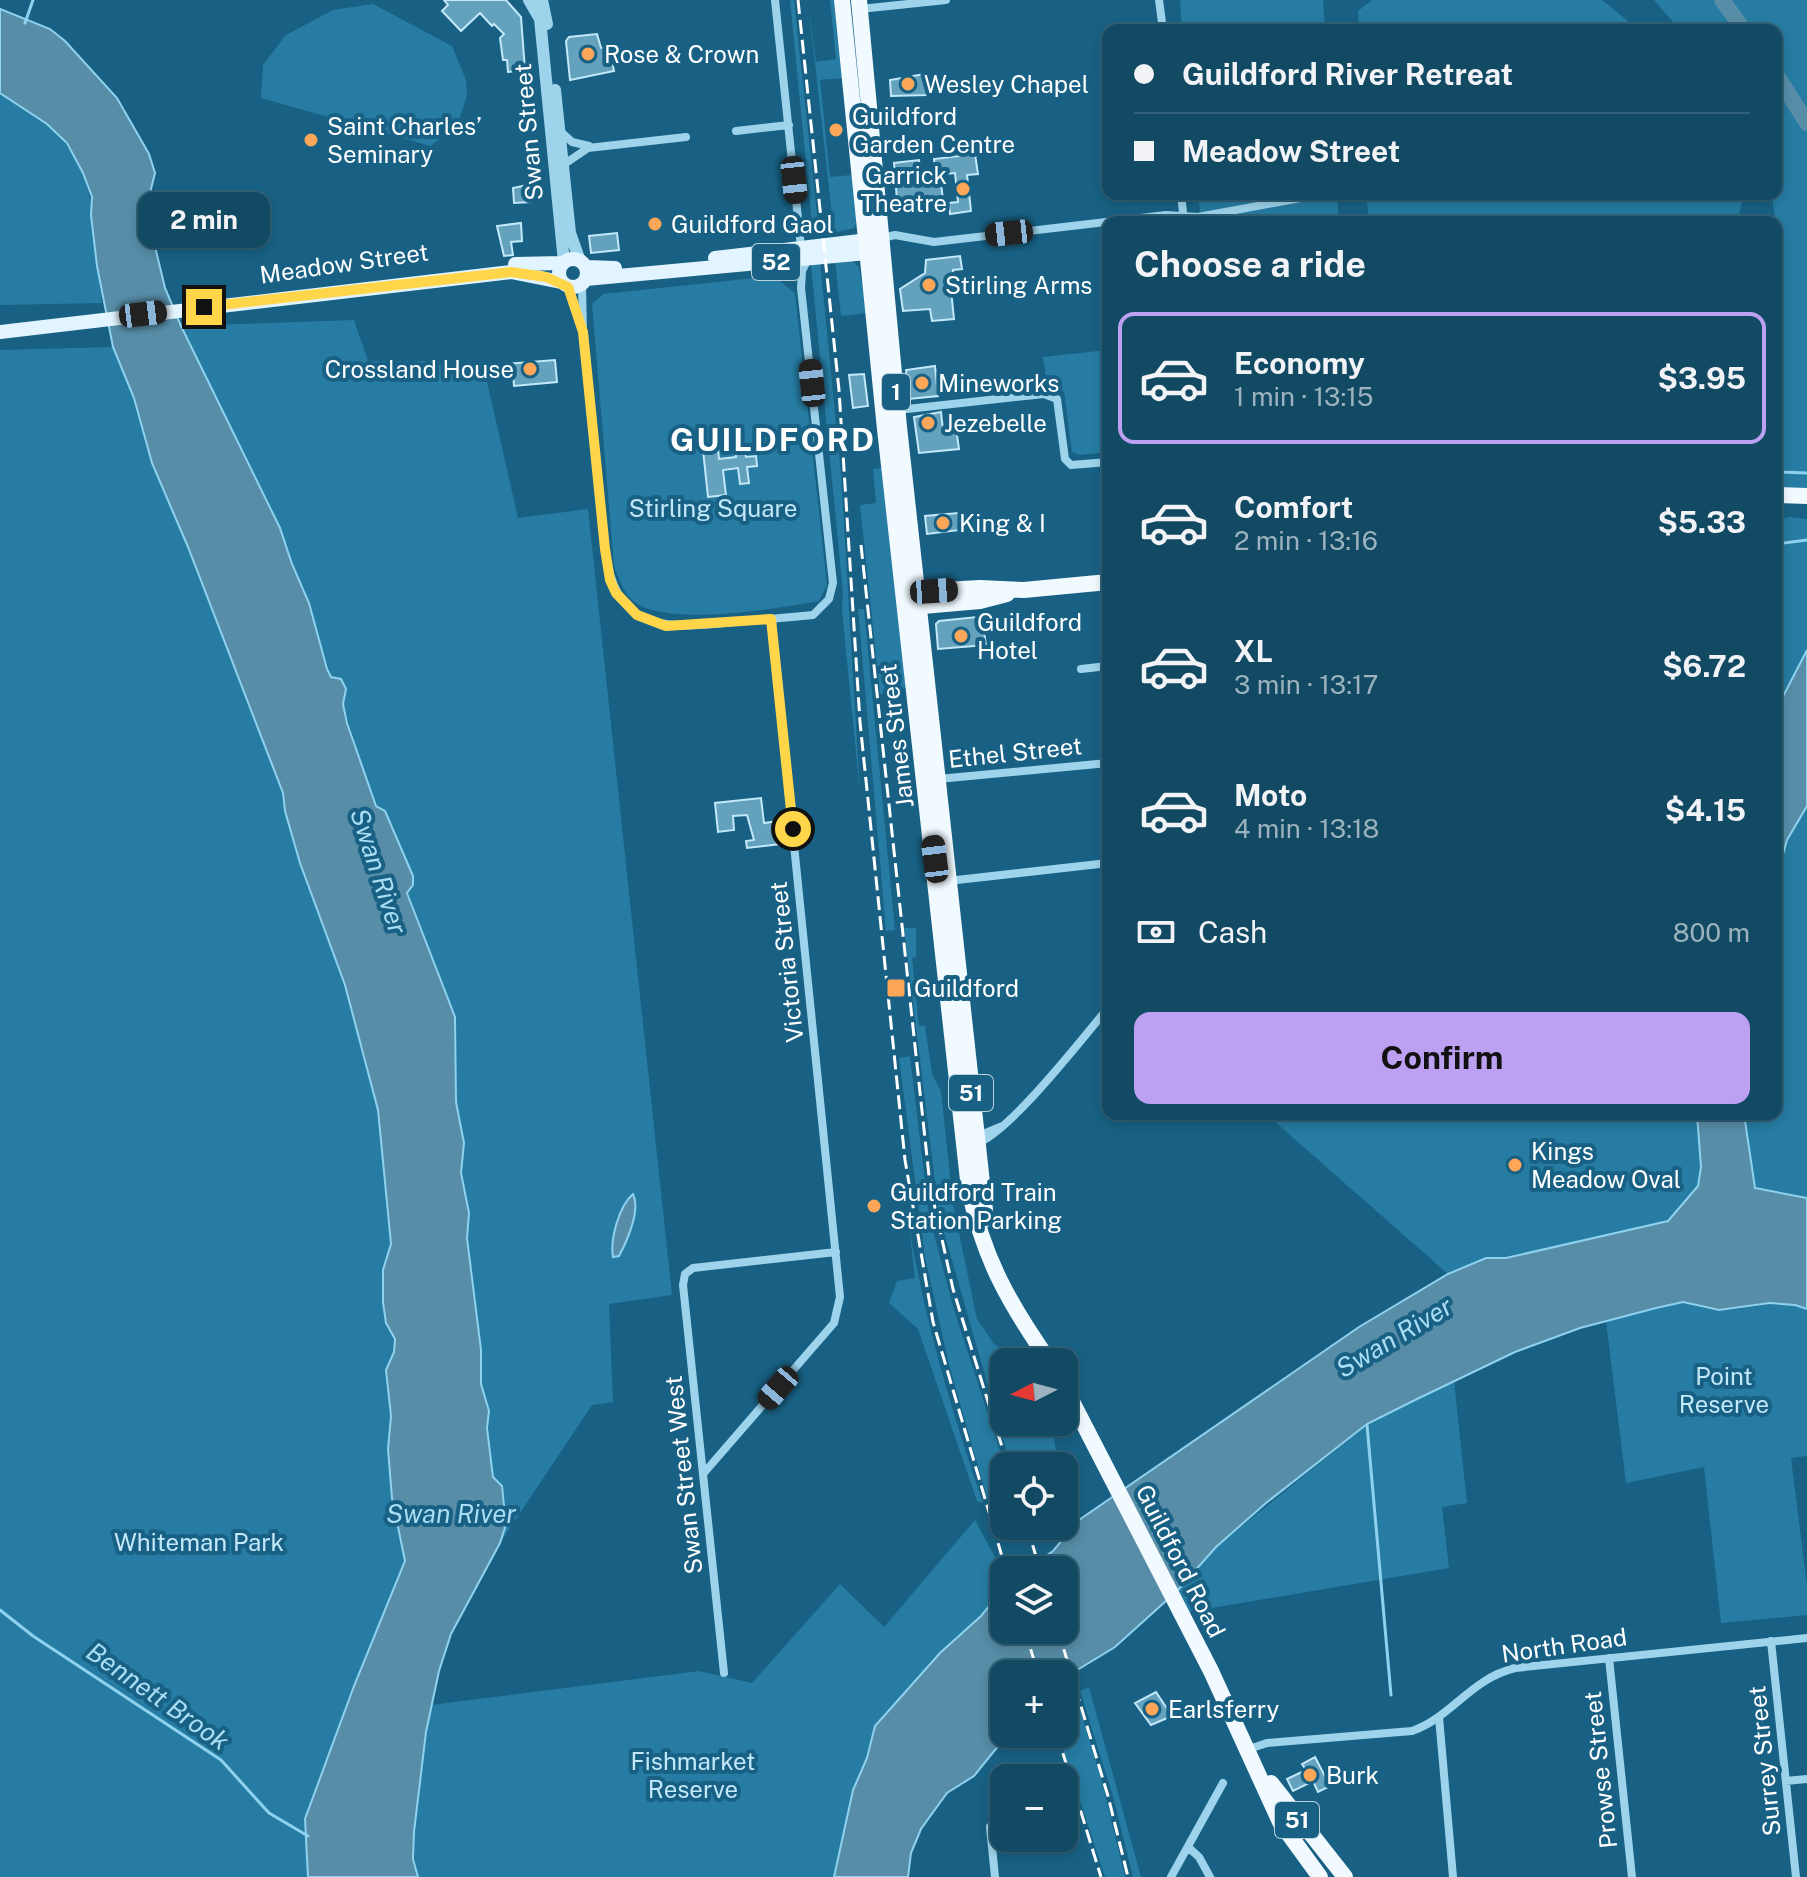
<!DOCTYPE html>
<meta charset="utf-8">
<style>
body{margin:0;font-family:"Public Sans",sans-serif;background:#1b5069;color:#f1f3f6;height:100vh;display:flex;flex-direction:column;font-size:30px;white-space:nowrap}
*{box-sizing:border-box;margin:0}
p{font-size:26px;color:#9cb2be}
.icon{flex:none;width:44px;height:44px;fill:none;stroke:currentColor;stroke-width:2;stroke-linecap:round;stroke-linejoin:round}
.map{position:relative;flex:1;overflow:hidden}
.drawer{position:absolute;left:1102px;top:216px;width:680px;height:904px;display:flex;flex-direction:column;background:#124963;border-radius:16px;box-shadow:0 4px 12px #0003,0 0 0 2px #316178}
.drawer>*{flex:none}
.top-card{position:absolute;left:1102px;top:24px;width:680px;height:176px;border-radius:16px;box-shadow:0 4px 12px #0003,0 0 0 2px #316178;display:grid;align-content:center;height:176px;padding:0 32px;background:#124963}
.needle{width:52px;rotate:264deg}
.buttons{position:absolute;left:990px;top:1348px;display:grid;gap:16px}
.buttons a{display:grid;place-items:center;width:88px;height:88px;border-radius:16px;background:#124963;box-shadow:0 4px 12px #0003,0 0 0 2px #316178;font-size:40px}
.end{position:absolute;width:36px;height:36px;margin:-18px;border:10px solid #ffd54a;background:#111;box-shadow:0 0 0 4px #111}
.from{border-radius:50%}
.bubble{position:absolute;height:56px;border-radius:16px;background:#124963;box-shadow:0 4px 12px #0003,0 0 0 2px #316178;font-size:26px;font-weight:700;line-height:56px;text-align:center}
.car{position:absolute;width:24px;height:48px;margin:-24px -12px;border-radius:10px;box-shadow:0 0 6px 2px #0007;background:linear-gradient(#222 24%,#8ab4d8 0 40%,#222 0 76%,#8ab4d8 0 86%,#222 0)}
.top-card b{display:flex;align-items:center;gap:28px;height:76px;font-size:30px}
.top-card b+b{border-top:2px solid #316178}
.top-card i{width:20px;height:20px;background:#f1f3f6}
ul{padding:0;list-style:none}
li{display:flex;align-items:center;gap:24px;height:132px;margin:0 16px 12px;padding:0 16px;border:4px solid transparent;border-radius:16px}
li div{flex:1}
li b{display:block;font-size:30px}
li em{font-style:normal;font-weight:700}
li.selected{border-color:#bca0f2}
li>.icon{width:72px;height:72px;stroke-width:1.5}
h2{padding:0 32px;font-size:36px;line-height:96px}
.pay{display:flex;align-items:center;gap:20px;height:88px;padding:0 32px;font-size:30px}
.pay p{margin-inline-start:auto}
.action{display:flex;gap:16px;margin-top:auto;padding:16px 32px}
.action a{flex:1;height:92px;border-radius:16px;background:#bca0f2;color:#111;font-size:32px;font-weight:700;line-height:92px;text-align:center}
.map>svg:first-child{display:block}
.green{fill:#267ca2;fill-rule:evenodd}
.water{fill:#578da7;stroke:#8fd2ef;stroke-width:2}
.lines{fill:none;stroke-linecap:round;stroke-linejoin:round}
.stream{stroke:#8fd2ef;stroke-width:3}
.river{stroke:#578da7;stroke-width:16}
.building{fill:#63a1bd;stroke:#c2e8f9;stroke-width:2}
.minor{stroke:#9dd4ec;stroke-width:8}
.tertiary{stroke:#9dd4ec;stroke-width:12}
.primary{stroke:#e2f4ff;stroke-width:14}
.trunk{stroke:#f0faff;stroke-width:16}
.rail{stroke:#fff;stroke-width:3;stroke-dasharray:14 6;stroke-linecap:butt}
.route{stroke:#ffd54a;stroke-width:10}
.poi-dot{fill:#ffa758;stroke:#186184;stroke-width:3}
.labels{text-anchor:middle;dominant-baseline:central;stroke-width:8;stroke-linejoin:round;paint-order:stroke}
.shield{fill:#186184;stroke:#bad0da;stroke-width:2}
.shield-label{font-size:22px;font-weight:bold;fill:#fff}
.poi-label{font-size:24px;fill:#fff;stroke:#186184;text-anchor:start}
.street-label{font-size:24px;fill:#fff;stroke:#186184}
.park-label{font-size:24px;fill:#c2e8f9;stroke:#186184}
.water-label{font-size:26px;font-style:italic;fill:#a8ddf4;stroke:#186184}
.district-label{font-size:32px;font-weight:bold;letter-spacing:2px;fill:#fff;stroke:#186184}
</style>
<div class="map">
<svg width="1807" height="1877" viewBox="0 0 1807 1877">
<rect width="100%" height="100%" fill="#186184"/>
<path class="green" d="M790 0H794L819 234H813Z
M808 0 816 62 836 59 830 0H839L857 221 854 228 834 233ZM843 78 852 175 830 177 820 80Z
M1180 0H1323L1325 30H1182Z
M1372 0H1602L1639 30H1359L1358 11Z
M1654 0H1807V489L1776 487V222L1771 194H1776V30H1680Z
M373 4 452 46 466 80 467 95 458 124 431 146 261 98 263 65 286 35 333 10Z
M0 93C23 107 48 121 65 142 98 179 95 255 102 303L0 305Z
M1198 194H1337L1339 222H1201Z
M1366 194H1744V195L1737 222H1369Z
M835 260 852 261 859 267 867 313 841 316Z
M820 261 841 474 860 793 842 610 843 593 811 265Z
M774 276 795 293 827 585 819 601C780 608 660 629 631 599 623 592 618 576 614 566L592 304 603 294Z
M354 320 368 361H427L486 377 518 518 588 509 672 1295 609 1304 613 1402 592 1405 500 1543 506 1525 505 1501 502 1486 493 1477 487 1428 489 1410 481 1384V1350L467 1238 469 1213 461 1173 464 1143 456 1102 455 1017 368 786 343 704 327 669 309 603 292 564 280 528 181 326Z
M113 347 134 398 152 463 188 547 283 793 285 811 300 863 345 985 378 1111 391 1244 383 1270 386 1323 395 1339 394 1352 386 1371 391 1416 388 1449 392 1498 405 1561 343 1715 313 1877H0V350Z
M1108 350V452L1080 455 1072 452 1064 392 1047 384 1043 357Z
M882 468 906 688 880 694 860 505 876 503 873 469Z
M1790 517 1807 519V650L1776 710V520Z
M858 609H864L895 930 886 931Z
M1807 806V1198L1755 1188 1744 1114H1776V880L1787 840Z
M904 928H916V957L912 958 919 1026H925L932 1074 941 1091 953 1204 977 1319 994 1344 1026 1362H1004V1422H1052L1056 1453 1050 1466H1011L939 1215Z
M910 1056 929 1215 954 1310 1005 1466 1004 1491 988 1501 949 1365 925 1257 899 1058Z
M1266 1114H1697L1701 1167 1698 1186 1668 1221 1506 1258H1486L1448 1274Z
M909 1226C925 1322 952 1412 983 1503L977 1501 918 1329 889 1303 897 1281 915 1278Z
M1683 1302C1695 1306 1707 1310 1720 1310 1750 1311 1777 1297 1807 1309V1456L1791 1458 1807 1585V1615L1721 1623 1704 1467 1626 1483 1606 1321Z
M1454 1381 1467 1503 1442 1507 1449 1568 1188 1612 1177 1591 1216 1547 1367 1425Z
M975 1520 1004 1574V1588L981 1616 940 1653 875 1726 867 1758 853 1790 834 1877H418C406 1832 423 1752 431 1705L699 1671 752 1683 840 1584 884 1627Z
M1089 1687 1141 1877H1133L1113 1796 1080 1691Z
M1075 1692 1103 1786 1125 1877H1105L1058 1734H1064V1697Z"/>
<path class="water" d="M0 9 50 29 65 41 117 98 149 154 155 173 146 209 165 288 181 326 280 528 292 564 309 603 327 669 331 677 341 679 346 689 343 704 347 723 376 806 385 811 413 876V885L407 893 455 1017 456 1102 464 1143 461 1173 469 1213 467 1238 481 1350V1384L489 1411 487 1428 493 1477 502 1486 506 1525 500 1543 451 1634 439 1671 426 1732 414 1832 413 1859 418 1877H308L305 1819 354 1686 405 1561 392 1498 388 1449 391 1416 386 1370 394 1352 395 1339 386 1323 383 1302V1270L391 1244 378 1110 345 985 300 863 285 811 283 793 188 547 152 463 134 398 113 347 97 266 91 215 92 197 83 173 67 143 47 124 0 93Z
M1807 650V806L1787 840 1776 880V710Z
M1697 1114H1744L1755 1188 1807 1198V1309L1795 1305 1770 1303 1719 1310 1683 1302 1656 1308 1580 1328 1515 1352 1415 1400 1367 1424 1266 1503 1216 1547 1177 1591 1115 1647 1064 1678V1674H1004V1734H1008L974 1776 947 1793 921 1829 911 1853 908 1877H834L853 1790 867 1758 875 1726 940 1653 981 1616 1004 1588V1630H1064V1570H1025L1053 1551 1079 1520 1359 1327 1448 1274 1486 1258H1506L1668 1221 1698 1186 1701 1167Z
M633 1194C641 1210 627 1241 619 1256L613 1257C610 1239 619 1206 633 1194Z"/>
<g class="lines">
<path class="stream" d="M25 23 33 0
M1776 472 1807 473
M1776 544 1807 540
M1367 1425 1391 1695
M0 1610 33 1636 221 1760 269 1813 308 1836"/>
<path class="river" d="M1722 0 1744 30
M1776 74 1807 123"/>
</g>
<path class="building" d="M444 0H506L521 17 525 70 508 72 507 60H503L500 38 504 34 494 24 492 26 480 13 461 31 442 11 448 5Z
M597 34 601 48 609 47 614 71 570 80 566 41 569 37Z
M925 74 927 95 891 96 890 80Z
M975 154 978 174 967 175 971 211 950 214 949 203 958 202 955 173 936 175 934 159Z
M919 160 922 185 941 183 944 208 898 213 894 163Z
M532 184 531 202 514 203 513 188Z
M521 223 522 241 511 242 513 255 504 256 497 226Z
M617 233 619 250 591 253 589 236Z
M960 256 962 269 953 270 954 280H950L954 319 932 321 930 309 903 311 900 289 925 273 926 260Z
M555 360 557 382 514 386 513 374 505 375 504 364Z
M935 366 938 396 909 399 906 370Z
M864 374 868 406 853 408 849 375Z
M941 412 943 430 956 428 959 449 919 453 914 417Z
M744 448 746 457 756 456 757 466 747 467 749 483 740 484 738 468 723 470 726 495 708 497 703 450 718 449 719 459 736 457 735 449Z
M958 513 960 530 927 534 925 516Z
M977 617 978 626 983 625 986 645 938 649 936 624 939 621Z
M761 798 764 823 778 821 780 844 747 848 746 841 754 840 747 815 733 816 734 830 718 832 715 803Z
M1156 1692 1172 1716 1151 1725 1135 1703Z
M1315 1757 1330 1786 1318 1792 1313 1781 1293 1791 1287 1779 1306 1770 1302 1764Z"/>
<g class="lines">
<path class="minor" d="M775 0 801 247
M1159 0 1163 30
M860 9 946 0
M560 131 572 142 589 146
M736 131 789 125
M563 165 588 148 686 137
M1181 194 1184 222
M882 238 895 235 934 242 1166 215 1198 217 1322 194
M582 285 583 332 605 549C615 627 658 630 726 623 755 620 784 618 813 615L829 599 833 583 801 288 802 271 808 259
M568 287 580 324
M898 410 1044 394 1057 399 1065 459 1071 465 1108 462
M1081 669 1108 666
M938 779 1108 763
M948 881 1108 863
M976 1137 1000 1127
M976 1144C1011 1131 1081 1040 1108 1008
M703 1474 834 1323 840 1297 771 619
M1771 1641 1796 1877
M1609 1658 1632 1877
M724 1673 683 1285 685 1274 693 1268 836 1252
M1439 1717 1453 1877
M1249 1749 1267 1743 1412 1731C1452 1717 1470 1679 1515 1668L1807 1638
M1786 1781 1807 1779
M990 1827 995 1877
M1188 1847 1199 1857 1210 1877
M1171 1877 1223 1783"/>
<path class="tertiary" d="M529 0 540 19 564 262
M542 0 547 24
M555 90 570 233 580 261"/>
<path class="primary" d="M715 258 877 239
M559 273a14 14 0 1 1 28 0a14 14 0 1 1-28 0Z
M515 264 562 263
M586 267 615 268
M586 279 878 252
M0 332 511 272 561 282"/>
<path class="trunk" d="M842 0 885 429 969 1189C983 1258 1010 1305 1050 1362
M859 0 899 427 986 1219
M1776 495 1807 496
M909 592 980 588 1024 590 1108 582
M911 607 980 601 1007 594
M1064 1386 1211 1671 1280 1822 1320 1877
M1271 1783 1345 1877"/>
<path class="rail" d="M798 0 839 390 860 722 905 1160 933 1322 1006 1570
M861 545 930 1185 953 1289 1008 1466
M1027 1526 1040 1570
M1025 1630 1038 1674
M1058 1630 1108 1796 1128 1877
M1057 1734 1101 1877"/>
</g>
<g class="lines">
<path class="route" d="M204 307 511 272 546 277 568 287 583 332 605 549 610 580 616 593 637 615 666 626 771 619 793 829"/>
</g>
<g class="poi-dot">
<circle cx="588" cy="54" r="8"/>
<circle cx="908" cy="84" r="8"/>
<circle cx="836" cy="130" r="8"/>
<circle cx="311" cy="140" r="8"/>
<circle cx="963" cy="189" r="8"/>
<circle cx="655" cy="224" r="8"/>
<circle cx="929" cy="285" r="8"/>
<circle cx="530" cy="369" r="8"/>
<circle cx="922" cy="383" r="8"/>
<circle cx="928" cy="423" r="8"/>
<circle cx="943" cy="523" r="8"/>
<circle cx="961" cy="636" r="8"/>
<rect x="886" y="978" width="20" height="20" rx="4"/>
<circle cx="1515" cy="1165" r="8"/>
<circle cx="874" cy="1206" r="8"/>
<circle cx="1152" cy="1709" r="8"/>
<circle cx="1310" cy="1775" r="8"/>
</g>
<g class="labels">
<g class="shield">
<rect x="752" y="244" width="48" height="36" rx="6"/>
<rect x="882" y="374" width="28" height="36" rx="6"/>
<rect x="949" y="1075" width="44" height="36" rx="6"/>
<rect x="1275" y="1802" width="44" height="36" rx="6"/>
</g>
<g class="shield-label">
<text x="776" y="262">52</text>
<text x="896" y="392">1</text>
<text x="971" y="1093">51</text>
<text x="1297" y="1820">51</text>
</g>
<g class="poi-label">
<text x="604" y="54">Rose &amp; Crown</text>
<text x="924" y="84">Wesley Chapel</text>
<text x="852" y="116">Guildford<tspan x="852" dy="28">Garden Centre</tspan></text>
<text x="327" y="126">Saint Charles’<tspan x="327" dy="28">Seminary</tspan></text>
<text x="947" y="175" text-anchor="end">Garrick<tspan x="947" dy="28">Theatre</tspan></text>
<text x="671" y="224">Guildford Gaol</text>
<text x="945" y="285">Stirling Arms</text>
<text x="514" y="369" text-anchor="end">Crossland House</text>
<text x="938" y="383">Mineworks</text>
<text x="944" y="423">Jezebelle</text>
<text x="959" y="523">King &amp; I</text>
<text x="977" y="622">Guildford<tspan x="977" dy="28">Hotel</tspan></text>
<text x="914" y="988">Guildford</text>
<text x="1531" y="1151">Kings<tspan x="1531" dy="28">Meadow Oval</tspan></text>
<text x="890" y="1192">Guildford Train<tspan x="890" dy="28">Station Parking</tspan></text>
<text x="1168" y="1709">Earlsferry</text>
<text x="1326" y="1775">Burk</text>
</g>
<g class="street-label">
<text transform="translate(528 132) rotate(-95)">Swan Street</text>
<text transform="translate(344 263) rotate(-8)">Meadow Street</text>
<text transform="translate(896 736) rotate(-97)">James Street</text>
<text transform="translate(1015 752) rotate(-6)">Ethel Street</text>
<text transform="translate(786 962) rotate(-96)">Victoria Street</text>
<text transform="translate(683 1475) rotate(-96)">Swan Street West</text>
<text transform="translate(1181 1561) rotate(63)">Guildford Road</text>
<text transform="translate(1564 1645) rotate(-8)">North Road</text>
<text transform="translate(1764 1761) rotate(-96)">Surrey Street</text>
<text transform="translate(1600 1770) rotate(-96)">Prowse Street</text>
</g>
<g class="park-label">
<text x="713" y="508">Stirling Square</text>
<text x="1724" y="1376">Point<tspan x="1724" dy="28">Reserve</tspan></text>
<text x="199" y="1542">Whiteman Park</text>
<text x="693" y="1761">Fishmarket<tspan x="693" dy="28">Reserve</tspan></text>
</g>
<g class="water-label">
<text transform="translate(379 871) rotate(72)">Swan River</text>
<text transform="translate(1394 1337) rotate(-31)">Swan River</text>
<text x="451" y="1513">Swan River</text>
<text transform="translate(158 1696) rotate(35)">Bennett Brook</text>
</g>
<g class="district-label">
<text x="773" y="439">GUILDFORD</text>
</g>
</g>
</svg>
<div class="buttons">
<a><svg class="needle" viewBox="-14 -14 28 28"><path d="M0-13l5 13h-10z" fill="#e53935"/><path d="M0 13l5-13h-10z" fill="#9cb2be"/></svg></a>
<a><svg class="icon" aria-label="locate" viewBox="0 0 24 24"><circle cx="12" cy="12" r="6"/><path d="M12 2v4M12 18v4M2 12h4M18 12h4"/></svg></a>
<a><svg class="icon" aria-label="layers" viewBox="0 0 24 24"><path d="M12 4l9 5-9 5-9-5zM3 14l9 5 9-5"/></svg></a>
<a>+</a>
<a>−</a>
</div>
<i class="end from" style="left:793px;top:829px"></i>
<i class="end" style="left:204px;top:307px"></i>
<div class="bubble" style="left:138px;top:192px;width:132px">2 min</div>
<i class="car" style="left:794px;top:180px;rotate:174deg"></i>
<i class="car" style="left:1009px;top:233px;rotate:264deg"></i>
<i class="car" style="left:143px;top:314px;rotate:83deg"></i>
<i class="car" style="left:812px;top:383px;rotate:354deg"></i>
<i class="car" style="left:934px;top:591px;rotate:86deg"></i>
<i class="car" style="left:935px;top:859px;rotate:353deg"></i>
<i class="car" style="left:778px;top:1388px;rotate:221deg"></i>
<div class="top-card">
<b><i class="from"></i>Guildford River Retreat</b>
<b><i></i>Meadow Street</b>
</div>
<section class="drawer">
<h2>Choose a ride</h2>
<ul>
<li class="selected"><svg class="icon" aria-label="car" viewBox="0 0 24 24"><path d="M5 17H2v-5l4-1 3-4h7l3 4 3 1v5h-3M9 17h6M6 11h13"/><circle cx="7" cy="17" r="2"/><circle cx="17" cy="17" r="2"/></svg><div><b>Economy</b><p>1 min · 13:15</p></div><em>$3.95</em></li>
<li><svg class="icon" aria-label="car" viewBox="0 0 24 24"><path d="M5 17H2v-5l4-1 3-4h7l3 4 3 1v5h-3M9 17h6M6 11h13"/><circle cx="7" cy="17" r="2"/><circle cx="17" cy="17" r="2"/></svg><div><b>Comfort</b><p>2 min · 13:16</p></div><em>$5.33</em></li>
<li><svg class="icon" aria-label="car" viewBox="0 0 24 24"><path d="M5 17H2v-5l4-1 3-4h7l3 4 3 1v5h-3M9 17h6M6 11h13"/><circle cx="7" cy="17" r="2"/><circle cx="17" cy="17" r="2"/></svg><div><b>XL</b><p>3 min · 13:17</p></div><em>$6.72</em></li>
<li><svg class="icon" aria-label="car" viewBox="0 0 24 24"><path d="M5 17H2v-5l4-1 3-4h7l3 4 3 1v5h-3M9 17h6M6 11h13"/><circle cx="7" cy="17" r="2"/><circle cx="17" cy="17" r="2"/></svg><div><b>Moto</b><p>4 min · 13:18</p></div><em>$4.15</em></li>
</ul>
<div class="pay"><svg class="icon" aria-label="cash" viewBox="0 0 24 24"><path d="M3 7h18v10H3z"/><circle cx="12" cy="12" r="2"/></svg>Cash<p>800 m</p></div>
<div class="action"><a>Confirm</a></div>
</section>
</div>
